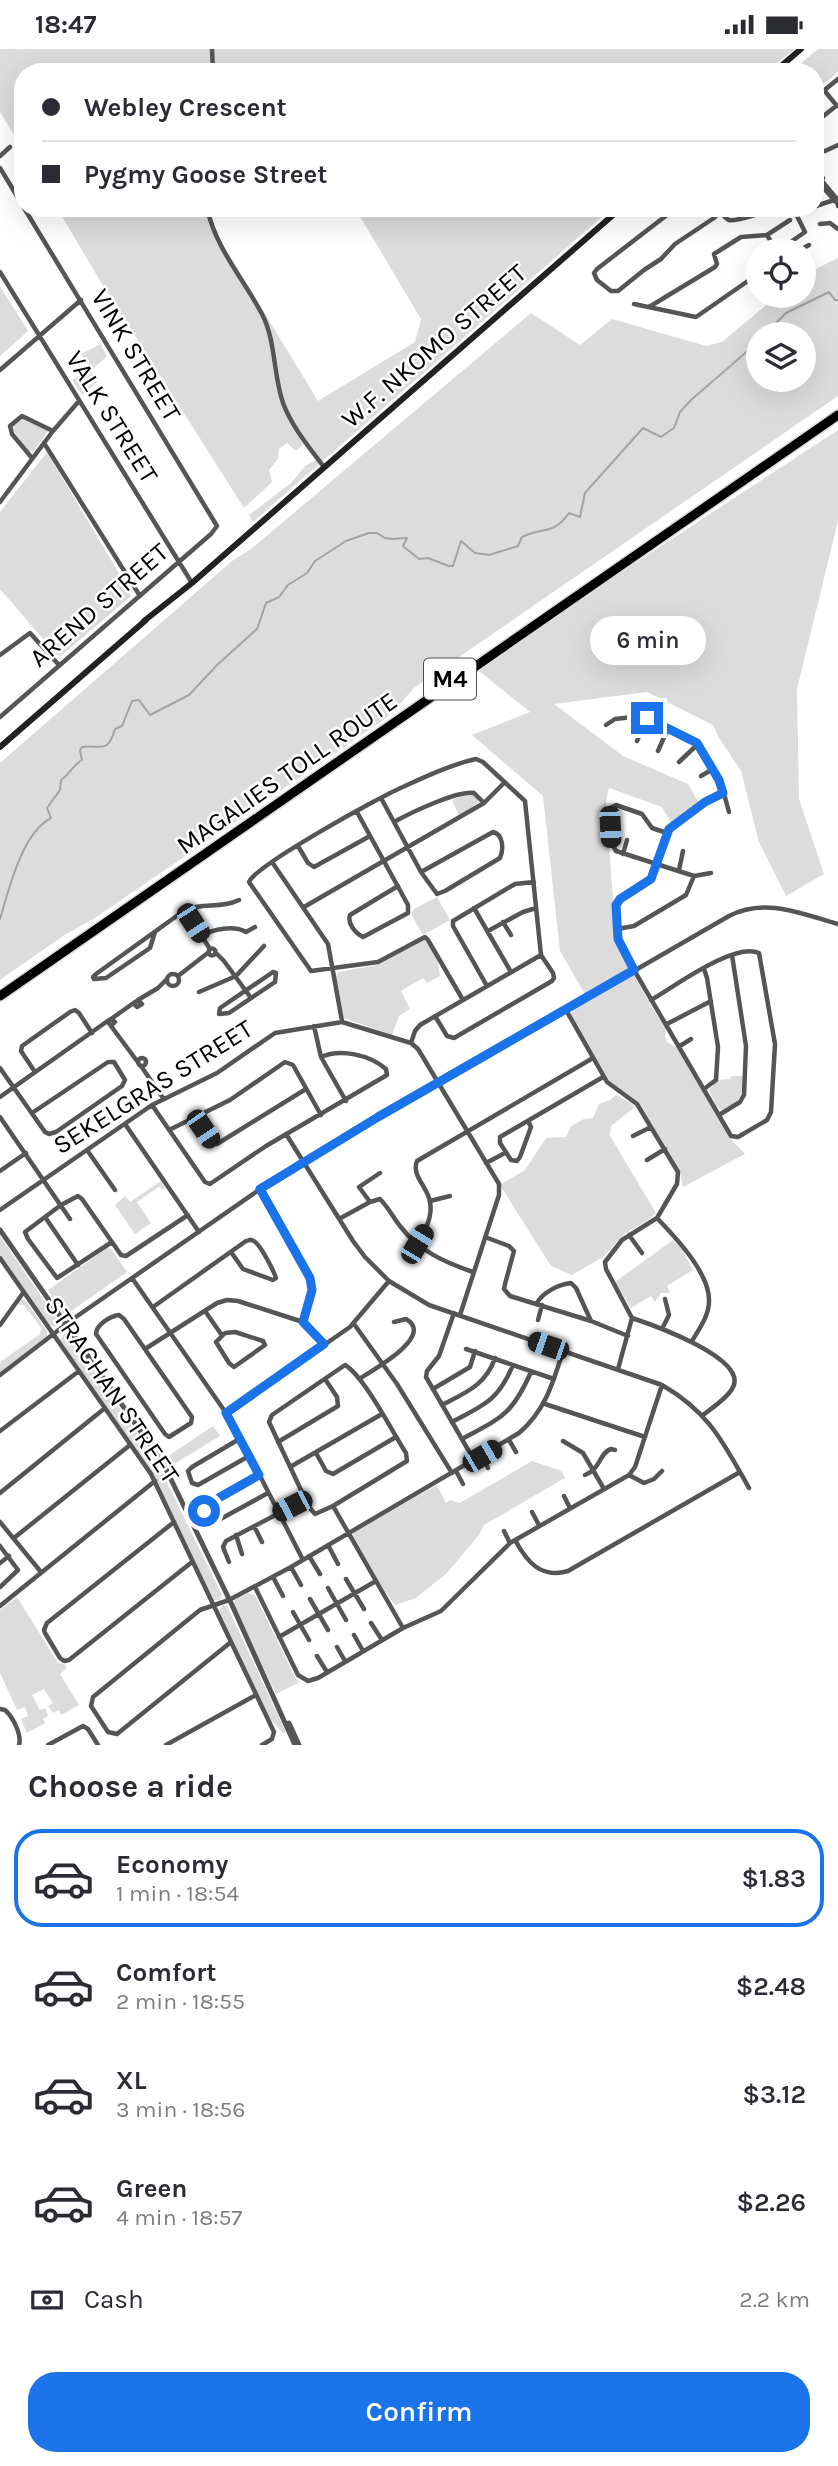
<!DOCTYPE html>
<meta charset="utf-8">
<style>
body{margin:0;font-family:Karla,sans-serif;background:#f7f7f7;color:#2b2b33;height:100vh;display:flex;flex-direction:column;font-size:26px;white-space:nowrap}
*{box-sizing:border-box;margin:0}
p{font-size:23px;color:#7c7c81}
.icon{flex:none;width:38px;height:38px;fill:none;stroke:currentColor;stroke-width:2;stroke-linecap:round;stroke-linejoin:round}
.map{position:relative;height:1696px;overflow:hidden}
.drawer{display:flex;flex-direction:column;background:#fff;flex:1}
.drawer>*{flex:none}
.hud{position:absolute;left:14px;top:14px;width:810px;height:154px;border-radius:28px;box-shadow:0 7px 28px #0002;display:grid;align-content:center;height:154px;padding:0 28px;background:#fff}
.controls{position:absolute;left:746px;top:189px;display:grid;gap:14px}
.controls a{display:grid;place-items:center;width:70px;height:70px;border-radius:50%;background:#fff;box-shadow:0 7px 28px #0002;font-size:35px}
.end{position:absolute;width:32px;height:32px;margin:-16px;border:9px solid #1a73e8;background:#fff;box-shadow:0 0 0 4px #fff}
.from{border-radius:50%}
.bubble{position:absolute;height:49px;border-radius:24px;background:#fff;box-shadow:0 7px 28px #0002;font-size:23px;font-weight:600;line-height:49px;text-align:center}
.car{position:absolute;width:21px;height:42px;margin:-21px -10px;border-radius:9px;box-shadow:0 0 5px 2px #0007;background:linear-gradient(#222 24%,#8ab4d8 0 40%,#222 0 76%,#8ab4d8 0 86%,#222 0)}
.hud b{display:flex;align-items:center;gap:24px;height:66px;font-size:26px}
.hud b+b{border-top:2px solid #e1e1e2}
.hud i{width:18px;height:18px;background:#2b2b33}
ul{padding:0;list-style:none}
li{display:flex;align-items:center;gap:21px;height:98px;margin:0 14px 10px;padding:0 14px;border:4px solid transparent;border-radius:28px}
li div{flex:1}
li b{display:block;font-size:26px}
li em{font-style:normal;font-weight:600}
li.selected{border-color:#1a73e8}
li>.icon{width:63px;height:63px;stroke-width:1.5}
h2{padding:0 28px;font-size:32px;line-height:84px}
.pay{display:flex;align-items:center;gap:18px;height:77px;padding:0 28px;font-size:26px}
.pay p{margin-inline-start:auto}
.button{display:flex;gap:14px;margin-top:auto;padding:14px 28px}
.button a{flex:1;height:80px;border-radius:28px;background:#1a73e8;color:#fff;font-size:28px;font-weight:600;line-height:80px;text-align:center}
.status{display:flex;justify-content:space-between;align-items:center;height:49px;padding:0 35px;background:#fff;direction:ltr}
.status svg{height:19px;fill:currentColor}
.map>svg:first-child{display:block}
.green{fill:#dcdcdc;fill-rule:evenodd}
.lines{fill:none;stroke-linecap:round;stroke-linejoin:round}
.stream{stroke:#a3a3a3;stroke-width:2}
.motorway-casing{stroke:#dbdbdb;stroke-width:12}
.minor{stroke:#555;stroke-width:4.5}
.tertiary{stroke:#555;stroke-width:5}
.secondary{stroke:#222;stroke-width:6}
.motorway{stroke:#000;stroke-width:9}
.route{stroke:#1a73e8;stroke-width:9}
.labels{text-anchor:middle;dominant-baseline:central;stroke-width:5;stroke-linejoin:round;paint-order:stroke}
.shield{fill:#fff;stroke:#4c4c4c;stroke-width:2}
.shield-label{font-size:24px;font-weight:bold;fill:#000}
.street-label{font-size:26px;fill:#000;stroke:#fff}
</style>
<div class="status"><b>18:47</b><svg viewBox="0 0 49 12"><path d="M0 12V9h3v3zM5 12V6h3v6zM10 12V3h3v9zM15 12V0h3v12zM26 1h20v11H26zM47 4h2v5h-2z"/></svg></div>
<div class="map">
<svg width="838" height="1696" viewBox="0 0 838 1696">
<rect width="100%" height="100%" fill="#fff"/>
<path class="green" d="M0 0H795L765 23H23V101L0 63Z
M818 0H838V23L816 41V23H791Z
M57 159H215L210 163 219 189 318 352 415 293 421 270 355 159H612L253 473 249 466 291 434 305 417 316 411 303 395 296 402 287 394 279 400 278 410 269 421 272 433 244 459 99 230Z
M838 209V347L414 639 389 667 95 869 63 887 0 931V714L232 512 251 500 531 264 580 296 612 270 706 297 722 293 777 247H803V226ZM803 285V331H758V285Z
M0 237 28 282 0 307Z
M101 295 107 307 91 322 97 333 82 346 72 331 90 320 81 305Z
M24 369 48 382 33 403 29 402 13 381 14 376Z
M838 381V472L797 640 799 750 824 825 786 847 759 793 741 722 719 689 713 676 647 643 554 655 623 707 688 735 699 754 671 774 662 758 609 739 606 752 616 895 656 965 666 978 665 986 667 993 679 1000 728 1087 745 1105 683 1138 680 1123 641 1056 608 1032 572 970 571 965 574 960 589 952 560 902 543 747 472 686 530 663 479 622 620 524Z
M47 403 130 543V548L61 607 57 606 0 540V463Z
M468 745 474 746 479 753 459 767 452 751Z
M437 848 450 871 423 886 411 865 414 860Z
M423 890C434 898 439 914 440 927L427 934 423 929 401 942 410 960 399 967 392 986 344 969 336 928 338 923 377 916Z
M731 1027H743C742 1049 742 1052 721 1061L717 1058 709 1041 718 1031 730 1030Z
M616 1046 632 1054 634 1059 611 1077 610 1087 656 1164 648 1171 623 1186 603 1208 572 1226 551 1217 500 1136 525 1121 546 1089 566 1088 571 1077 584 1070 593 1069 599 1055 610 1051Z
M161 1132 165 1139 162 1141 160 1137 137 1153 151 1174 135 1185 115 1156 125 1147 130 1153Z
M0 1187 57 1270 56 1278 49 1276 0 1206Z
M673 1191 682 1200 693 1221 667 1237 670 1244H661L655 1253 651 1247 631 1259 615 1233Z
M107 1199 111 1200 127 1223 67 1265 62 1264 48 1241Z
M21 1250 26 1252 47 1282V1287L0 1323V1313L40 1285 41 1279 24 1256 16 1255Z
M64 1285 69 1286 157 1413 222 1546 220 1551H213L152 1425 60 1291Z
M213 1377 220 1387 169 1418 164 1410Z
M532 1412 562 1422 565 1429 484 1476 479 1486 447 1524 416 1549 395 1556 380 1535 352 1488 354 1483 437 1436 446 1454 450 1451 460 1454Z
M248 1544 255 1546 296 1630 300 1633 276 1645 233 1557 235 1551Z
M17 1548 58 1614 64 1615 67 1619 60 1625 79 1656 61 1666 59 1661 53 1664 48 1657 53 1654 44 1640 32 1646 40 1661 45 1659 48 1667 43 1670 45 1674 27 1684 21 1670 28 1667 25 1658 17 1661 0 1624V1561Z
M223 1556 227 1557 286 1683 283 1684 270 1670 218 1562Z"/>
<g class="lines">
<path class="stream" d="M765 285 786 264 829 243 835 251H838
M0 870C9 840 22 784 51 769L47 759 60 741 61 731C70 725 73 716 82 711L80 701 82 698C100 695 108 706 115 680L122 677 132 652 139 651 150 666 189 646 217 616 257 580 266 554 279 548 288 536 307 524 315 512 346 492 369 484H377L385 489 392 490 407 489 403 497 419 510 428 509 449 517H453L461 492 475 504 489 506 518 497 522 488C542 478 554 486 569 464L580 468 585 444 643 379 661 388 674 379 680 363 691 351 758 293"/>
<g class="motorway-casing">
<path id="motorway" d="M0 947 838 366"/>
</g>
<path class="minor" d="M212 0 213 23
M824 41 837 57
M816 48 838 30
M816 73 836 57
M816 101 825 102 838 96
M0 107 10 98
M0 119 23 157
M816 126 819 125 823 129 821 133 816 135
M822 132 836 149 838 157
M819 134 836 153
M816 157 834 151
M207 159C216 200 243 229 262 265 276 292 273 325 283 354 292 378 309 398 324 418
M676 159 597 220 594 224 597 231 611 242H618L644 221 661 210 675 195 714 169 723 159
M720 163C722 164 726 170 729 171 735 173 766 163 772 159
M820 175 830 174 838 180
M767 186 776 201
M779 201 805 183 797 167 789 159
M800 201 809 196
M0 223 192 534
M634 255 696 268 758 225
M649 258 715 218 717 215 714 205 741 188 767 186 790 171
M0 321 81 251
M44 394 140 547
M32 409 12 385 10 377 22 367 53 382
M0 453 53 382 79 352
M0 606 30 584 59 616
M0 668 211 485 217 477 24 159
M606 676 615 670 641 667 696 692 721 734 729 763
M637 692 647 669
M658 702 668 679
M679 713 698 695
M701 727 713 720
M381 749 421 823 437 845 445 842 500 809C504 800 503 785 493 783L421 823
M357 763 408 856V864L363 888C355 884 347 874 350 866L398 837
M394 773C410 764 458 741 474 744L484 754
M667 784 652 779 642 765 616 756 610 759 611 793 616 802 694 827 711 824
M298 797 308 814 314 818 370 787
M623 805 627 791
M272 813 328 895 342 972
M679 821 683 802
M304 858 484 754 504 734
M474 859 511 923
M185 861 210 900
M503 873 511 886
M617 880 634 877 686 846 694 827
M488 882 523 863 536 859
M201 887C213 880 234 876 246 883L255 878
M208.5 903a3.5 3.5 0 1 1 7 0a3.5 3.5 0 1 1-7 0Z
M216 904 224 912 251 949
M704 920 707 929 718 998 716 1031 704 1040
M273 923 276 924 275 933 229 964 219 965 220 959Z
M167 931a6 6 0 1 1 12 0a6 6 0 1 1-12 0Z
M178 927 209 903
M94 930 93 928 96 925 185 861C203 853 221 860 239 851
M94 930 106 929 150 899 155 883
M487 937 453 877V872L515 835 534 833
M199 943 236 927 264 897
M138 951 158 939 167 930
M138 951 142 955 137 958 134 955Z
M651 951C674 938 734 893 759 904L775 995 771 1063 767 1071 738 1088 731 1087 624 904 618 890 615 863 616 856 620 850 651 830 669 780 705 753 723 744
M566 961 607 1033 637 1055 678 1123 677 1135 657 1169 622 1191 605 1213 606 1220 632 1269 618 1320
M435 967 447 987 454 989 552 932 554 929 553 924 541 906 525 752 483 713 476 710C453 715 427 727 405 737 381 747 256 816 249 833L311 922 378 913 425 888 428 891 463 951
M111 970 135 953
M112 970 115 973 111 977 108 973Z
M667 975 711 952
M111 977 137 1012
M314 977 321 1008 346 1052
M411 994 415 982 420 976 541 906
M680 997 691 990
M138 1013a4 4 0 1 1 8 0a4 4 0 1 1-8 0Z
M141 1017 163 1049
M0 1019 45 1083 49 1085 56 1083 122 1037 125 1031 114 1013H108L32 1064
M35 1023 21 1002 22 997 70 963 75 961 79 964 92 984
M0 1048 109 971
M152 1056 205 1133 210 1135 266 1097 387 1026 386 1020C370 1006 340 999 321 1008
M719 1066 740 1053 744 1046 746 997 732 906
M0 1068 70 1170
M195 1068 211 1093 217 1095 306 1040
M528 1072 531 1078 520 1108 517 1112 511 1111 500 1094V1088L603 1028
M125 1075 199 1183
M169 1081 230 1051 285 1013 293 1016 321 1066
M286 1085 353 1192 365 1208 389 1232 429 1256 662 1336C709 1363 723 1393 749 1439
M633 1087 651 1078
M87 1101 115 1141
M647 1111 665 1100
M486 1114 505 1104
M0 1122 26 1104
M260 1140 310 1229 311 1247 303 1273
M430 1152 450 1147
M370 1153 359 1138 380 1124
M0 1161 152 1056 217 1024 275 984 342 973 411 994 418 1000 499 1135V1146L460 1266
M45 1168 78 1216
M657 1169C675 1188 710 1224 709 1252 709 1267 699 1280 692 1292
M339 1170 370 1153 380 1150C388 1158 393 1168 400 1177 419 1202 444 1213 473 1223
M629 1186 642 1204
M485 1188 509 1197 514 1202 505 1235 504 1240 510 1247 591 1272 628 1287
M112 1193 57 1229 28 1190 25 1183 61 1156 78 1147 82 1150 121 1206 126 1207 188 1166
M417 1195C425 1183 433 1168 430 1153 428 1138 411 1127 417 1112L593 1009
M0 1209 151 1425 274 1683 272 1690 262 1696
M132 1229 233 1374 303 1511
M537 1254C542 1244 559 1235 571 1234L576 1239 591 1272
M153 1258 246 1192C248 1192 250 1190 251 1191 259 1191 274 1223 276 1229L273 1231 243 1220 231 1203
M205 1262 221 1285
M454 1264 439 1307 427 1322 426 1328 474 1411
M119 1266 124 1270 192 1368 191 1374 169 1388 165 1385 96 1285C96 1276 110 1267 119 1266Z
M632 1269C650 1275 752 1310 732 1340 726 1350 712 1359 703 1366
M538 1271 542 1256
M354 1275 397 1335 452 1424
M0 1276 23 1244
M662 1280 669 1266 665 1250
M235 1283 263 1292 265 1296 234 1318 229 1314 216 1293 225 1284Z
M145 1300 217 1254 227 1251 238 1252 303 1273 324 1295
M466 1300 554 1330
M345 1316C364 1327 393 1384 406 1404L407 1412 333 1457 315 1465 309 1458 269 1373 272 1366Z
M0 1326 73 1270 279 1127 729 867C765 848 802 865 838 875
M359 1330C371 1322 436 1287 406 1270L394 1273
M433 1340 470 1318 475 1302
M545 1355 645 1388
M442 1356C465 1344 486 1336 495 1309
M226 1364 350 1278 389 1232
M452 1373C484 1356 498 1352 513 1316
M0 1382 79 1322
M241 1389 192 1418 188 1422 192 1434 198 1436 249 1407
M462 1390C501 1369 512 1366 531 1323
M509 1391 516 1403
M563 1392 583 1404 604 1440
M278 1393 338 1357 337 1348 325 1330
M316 1404 326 1422 333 1425 396 1388
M482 1407 488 1419
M290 1418 382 1365
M456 1422 463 1435
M259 1426 208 1455 204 1459 205 1464 211 1474 215 1473 268 1444
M585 1426C601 1420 599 1404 611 1400L615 1401
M629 1426 644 1434 654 1430 662 1422
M0 1444 105 1359
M564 1447 570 1459
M333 1457 403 1579
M532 1463 539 1476
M0 1473 41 1523
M174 1473 47 1574 44 1581 45 1584 60 1609 64 1612 69 1611 192 1513
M254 1477 262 1493
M504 1482 510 1494
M236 1486 242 1505
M14 1489 130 1396
M515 1491C527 1513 541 1530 568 1522L740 1423
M328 1496 338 1515
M0 1497 18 1521 0 1538
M309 1507 320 1525
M229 1513 223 1498 226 1492 306 1450
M0 1514 9 1507
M291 1518 301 1536
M273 1528 283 1547
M346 1530 364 1560
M255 1538 298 1626 308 1632 318 1629 403 1579 441 1562 510 1494 629 1426 635 1418 662 1336
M328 1539 346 1571
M310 1550 328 1581
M0 1557 155 1432
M293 1563 309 1591
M371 1574 382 1591
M354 1586 363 1602
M279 1588 376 1532
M231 1593 117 1685 108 1683 91 1657 93 1648 200 1561 229 1551 291 1518 519 1384C545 1362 553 1334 563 1302
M337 1598 345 1612
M317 1607 327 1623
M0 1660 5 1661C13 1668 22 1686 19 1696
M48 1696 83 1677 88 1680 98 1696
M166 1696 256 1646"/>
<path class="tertiary" d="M0 1181 164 1416 232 1556 295 1696
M289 1674 299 1696"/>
<path class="secondary" d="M774 23 801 0
M144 572 192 534 621 159
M0 698 146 571"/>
<use href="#motorway" class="motorway"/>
</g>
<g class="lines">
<path class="route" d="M204 1462 208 1455 259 1426 226 1364 324 1295 303 1273 312 1241 310 1229 260 1140 378 1068 634 921 618 890 616 856 620 850 651 830 669 780 705 753 723 744 719 731 697 694 647 669"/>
</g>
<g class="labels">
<rect class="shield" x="424" y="609.5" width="52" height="41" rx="5"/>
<g class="shield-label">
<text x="450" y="630">M4</text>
</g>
<g class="street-label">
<text transform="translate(434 297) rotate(-41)">W.F. NKOMO STREET</text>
<text transform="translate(136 306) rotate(59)">VINK STREET</text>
<text transform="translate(112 368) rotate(58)">VALK STREET</text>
<text transform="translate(99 556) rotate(-41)">AREND STREET</text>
<text transform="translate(287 724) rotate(-35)">MAGALIES TOLL ROUTE</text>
<text transform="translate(153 1038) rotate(-32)">SEKELGRAS STREET</text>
<text transform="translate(112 1341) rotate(56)">STRACHAN STREET</text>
</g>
</g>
</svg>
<div class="controls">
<a><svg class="icon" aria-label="locate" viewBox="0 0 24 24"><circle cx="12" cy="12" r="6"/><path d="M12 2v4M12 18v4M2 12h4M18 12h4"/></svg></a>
<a><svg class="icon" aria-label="layers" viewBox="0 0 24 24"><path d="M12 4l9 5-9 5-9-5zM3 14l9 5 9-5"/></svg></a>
</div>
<i class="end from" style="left:204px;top:1462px"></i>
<i class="end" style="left:647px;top:669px"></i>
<div class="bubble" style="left:590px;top:567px;width:116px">6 min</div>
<i class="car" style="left:610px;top:778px;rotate:177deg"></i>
<i class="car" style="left:193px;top:874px;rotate:147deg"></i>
<i class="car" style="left:203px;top:1080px;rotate:146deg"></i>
<i class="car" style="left:417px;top:1195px;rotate:31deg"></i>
<i class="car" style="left:548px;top:1297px;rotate:289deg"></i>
<i class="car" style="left:482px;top:1407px;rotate:60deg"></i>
<i class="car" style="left:292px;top:1457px;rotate:243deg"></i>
<div class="hud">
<b><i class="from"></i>Webley Crescent</b>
<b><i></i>Pygmy Goose Street</b>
</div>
</div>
<section class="drawer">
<h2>Choose a ride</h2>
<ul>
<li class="selected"><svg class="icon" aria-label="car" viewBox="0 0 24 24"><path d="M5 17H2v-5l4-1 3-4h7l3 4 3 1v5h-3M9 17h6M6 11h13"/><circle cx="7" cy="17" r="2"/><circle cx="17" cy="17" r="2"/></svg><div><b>Economy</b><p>1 min · 18:54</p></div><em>$1.83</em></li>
<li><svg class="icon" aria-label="car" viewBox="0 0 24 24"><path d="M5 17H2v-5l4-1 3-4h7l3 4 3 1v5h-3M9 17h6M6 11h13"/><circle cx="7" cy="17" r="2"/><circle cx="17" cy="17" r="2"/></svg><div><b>Comfort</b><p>2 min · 18:55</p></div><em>$2.48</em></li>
<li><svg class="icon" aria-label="car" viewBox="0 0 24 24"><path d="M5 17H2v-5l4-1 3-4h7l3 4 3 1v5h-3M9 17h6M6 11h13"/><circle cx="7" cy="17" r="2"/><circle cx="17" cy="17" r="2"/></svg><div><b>XL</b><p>3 min · 18:56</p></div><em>$3.12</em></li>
<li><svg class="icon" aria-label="car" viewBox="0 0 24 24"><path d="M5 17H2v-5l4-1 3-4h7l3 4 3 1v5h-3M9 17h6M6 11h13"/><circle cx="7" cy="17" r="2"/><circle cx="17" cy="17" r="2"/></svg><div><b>Green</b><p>4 min · 18:57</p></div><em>$2.26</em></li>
</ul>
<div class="pay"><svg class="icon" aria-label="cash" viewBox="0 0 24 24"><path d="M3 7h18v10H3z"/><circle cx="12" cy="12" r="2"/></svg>Cash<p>2.2 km</p></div>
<div class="button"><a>Confirm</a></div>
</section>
